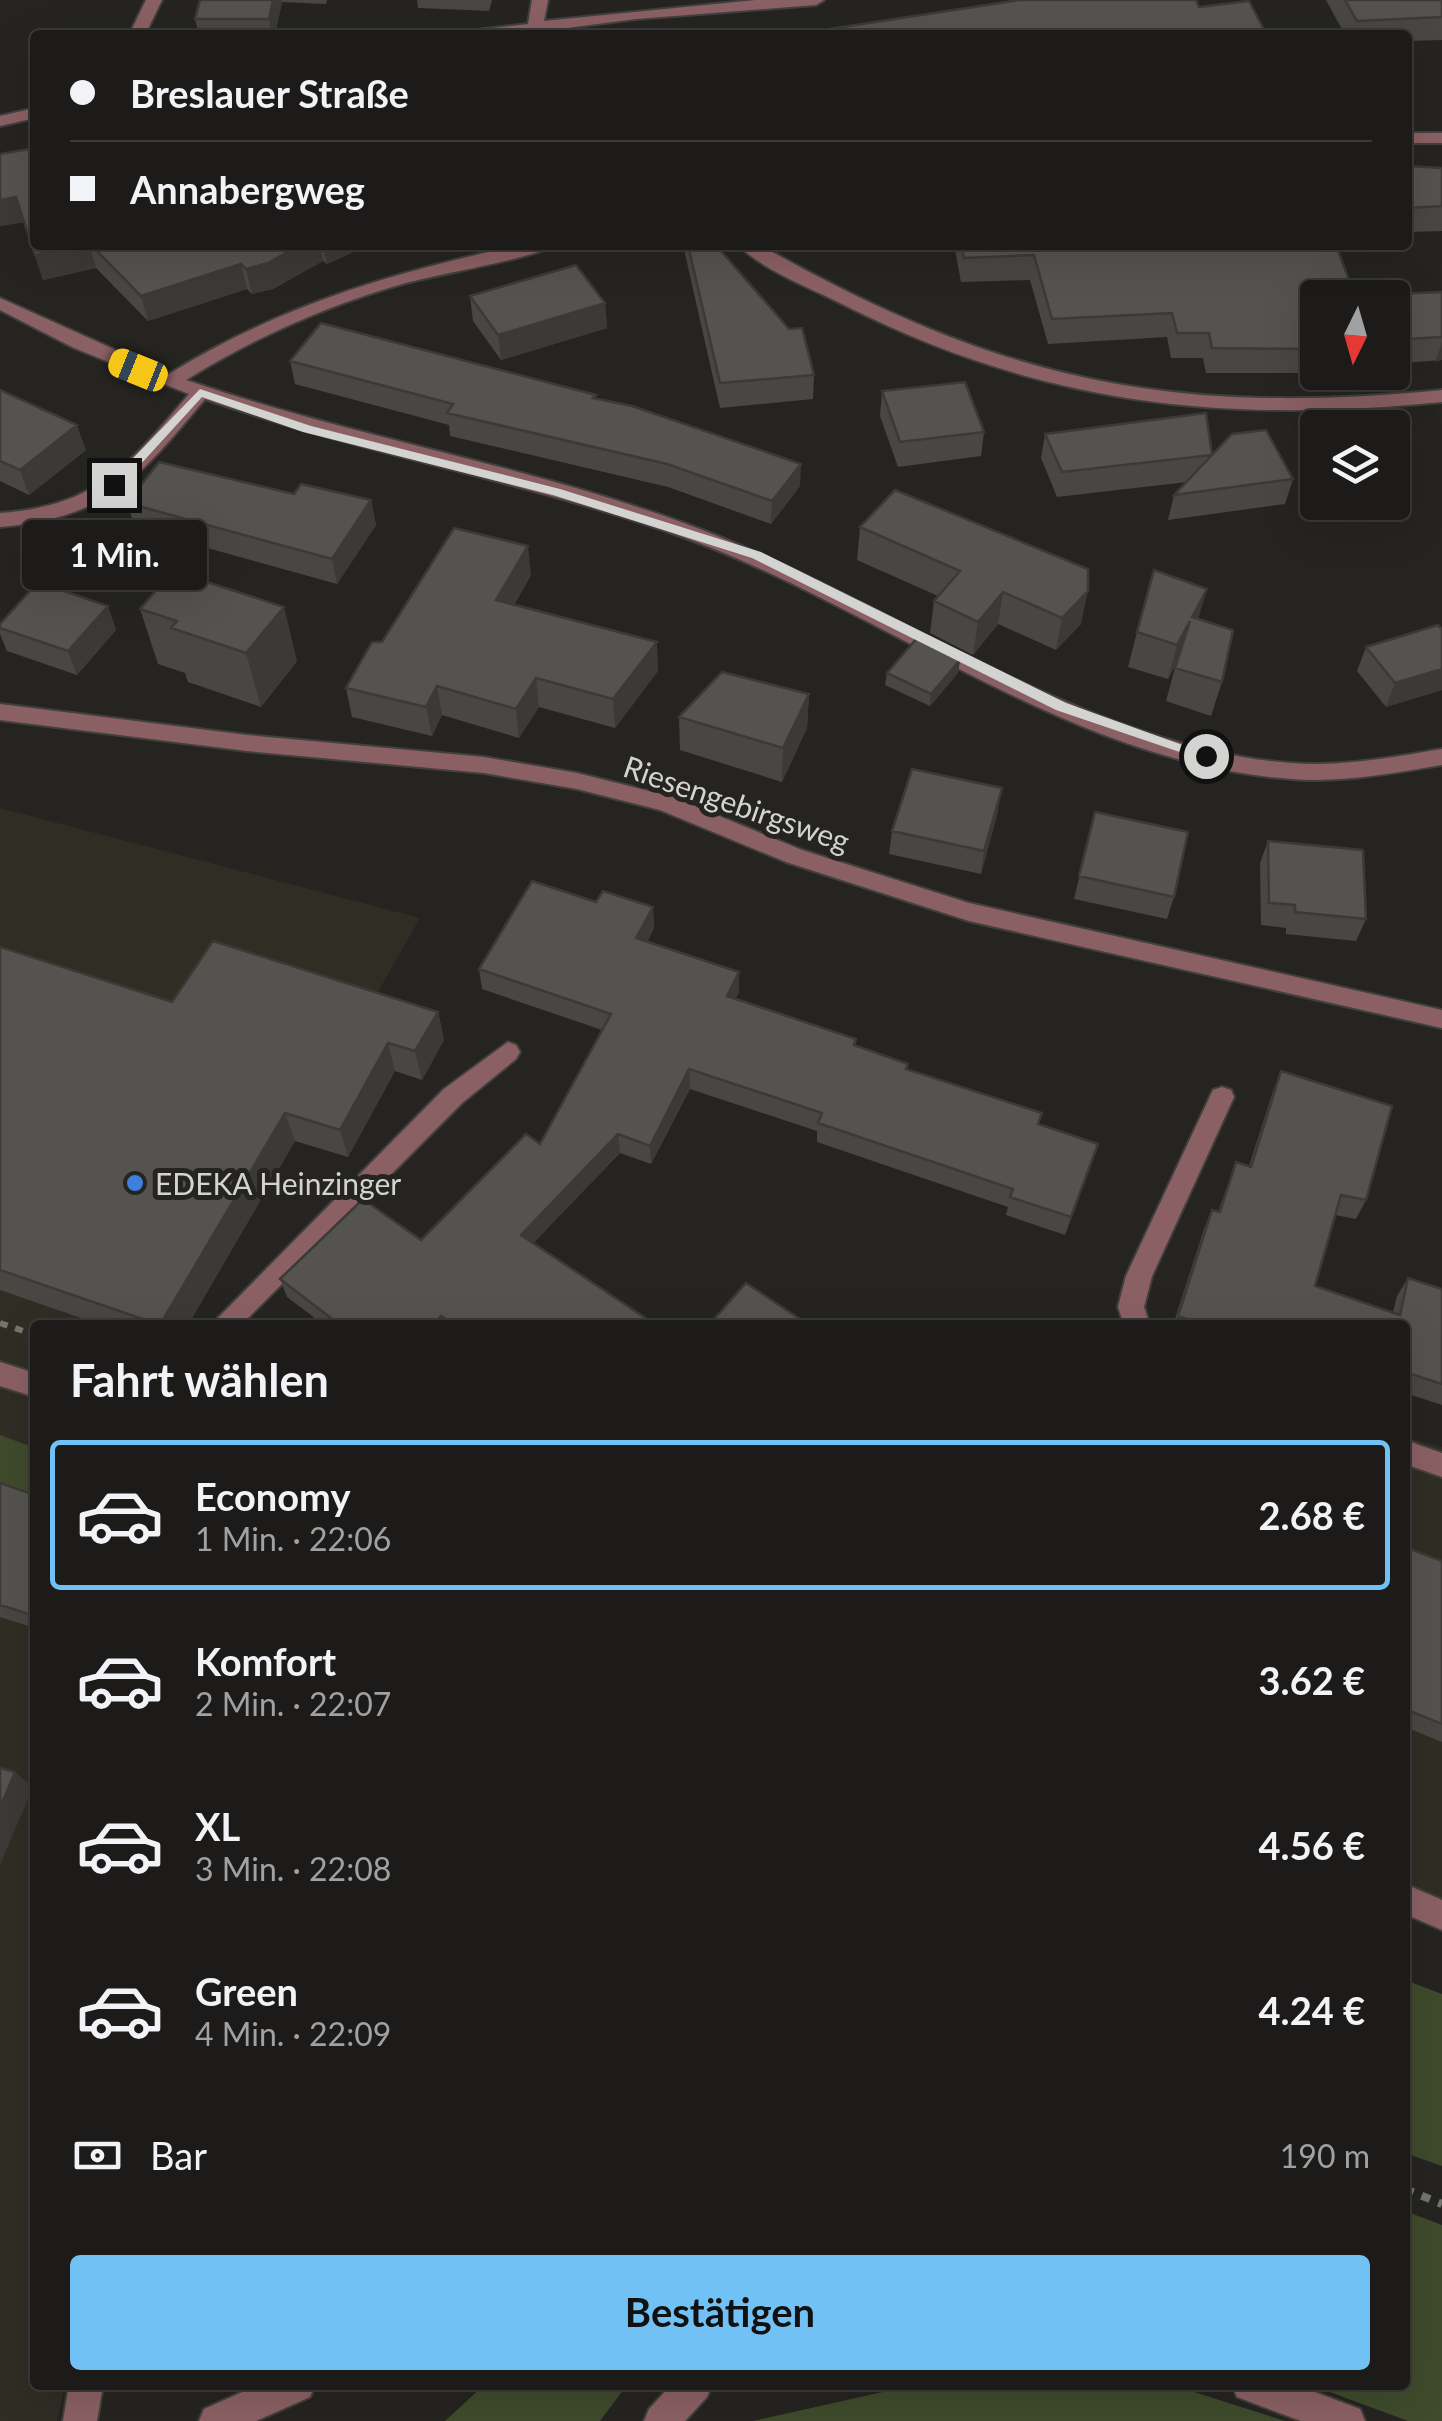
<!DOCTYPE html>
<html lang="de">
<meta charset="utf-8">
<style>
body{margin:0;font-family:Lato,sans-serif;background:#252422;color:#f1f3f6;height:100vh;display:flex;flex-direction:column;font-size:38px;white-space:nowrap}
*{box-sizing:border-box;margin:0}
p{font-size:32px;color:#a0a1a2}
.icon{flex:none;width:55px;height:55px;fill:none;stroke:currentColor;stroke-width:2;stroke-linecap:round;stroke-linejoin:round}
.map{position:relative;flex:1;overflow:hidden}
.details{position:absolute;left:30px;top:1320px;width:1380px;height:1070px;display:flex;flex-direction:column;background:#1c1b19;border-radius:10px;box-shadow:0 10px 40px #0002,0 0 0 2px #3a3938}
.details>*{flex:none}
.hud{position:absolute;left:30px;top:30px;width:1382px;height:220px;border-radius:10px;box-shadow:0 10px 40px #0002,0 0 0 2px #3a3938;display:grid;align-content:center;height:220px;padding:0 40px;background:#1c1b19}
.needle{width:65px;rotate:185deg}
.fabs{position:absolute;left:1300px;top:280px;display:grid;gap:20px}
.fabs a{display:grid;place-items:center;width:110px;height:110px;border-radius:10px;background:#1c1b19;box-shadow:0 10px 40px #0002,0 0 0 2px #3a3938;font-size:50px}
.end{position:absolute;width:45px;height:45px;margin:-22px;border:12px solid #d3d3d1;background:#111;box-shadow:0 0 0 5px #111}
.from{border-radius:50%}
.bubble{position:absolute;height:70px;border-radius:10px;background:#1c1b19;box-shadow:0 10px 40px #0002,0 0 0 2px #3a3938;font-size:32px;font-weight:700;line-height:70px;text-align:center}
.car{position:absolute;width:30px;height:60px;margin:-30px -15px;border-radius:12px;box-shadow:0 0 8px 2px #0007;background:linear-gradient(#f5c518 24%,#345 0 40%,#f5c518 0 76%,#345 0 86%,#f5c518 0)}
.hud b{display:flex;align-items:center;gap:35px;height:95px;font-size:38px}
.hud b+b{border-top:2px solid #3a3938}
.hud i{width:25px;height:25px;background:#f1f3f6}
ul{padding:0;list-style:none}
li{display:flex;align-items:center;gap:30px;height:150px;margin:0 20px 15px;padding:0 20px;border:5px solid transparent;border-radius:10px}
li div{flex:1}
li b{display:block;font-size:38px}
li em{font-style:normal;font-weight:700}
li.current{border-color:#71c1f4}
li>.icon{width:90px;height:90px;stroke-width:1.5}
h2{padding:0 40px;font-size:45px;line-height:120px}
.pay{display:flex;align-items:center;gap:25px;height:110px;padding:0 40px;font-size:38px}
.pay p{margin-inline-start:auto}
.action{display:flex;gap:20px;margin-top:auto;padding:20px 40px}
.action a{flex:1;height:115px;border-radius:10px;background:#71c1f4;color:#111;font-size:40px;font-weight:700;line-height:115px;text-align:center}
.map>svg:first-child{display:block}
.built{fill:#2f2d24}
.green{fill:#3f4b2c}
.lines{fill:none;stroke-linecap:round;stroke-linejoin:round}
.minor-casing{stroke:#41403d;stroke-width:4}
.path-far1{stroke:#747471;stroke-width:6;stroke-dasharray:8 8;stroke-linecap:butt}
.path{stroke:#747471;stroke-width:8;stroke-dasharray:9 9;stroke-linecap:butt}
.minor{fill:#8b6064;fill-rule:evenodd}
.wall{fill:#484744}
.shaded-wall{fill:#3b3a37}
.building{fill:#54534f;stroke:#3b3a37;stroke-width:2.5}
.route{fill:#d3d3d1}
.shop-dot{fill:#3f7fe0;stroke:#252421;stroke-width:4}
.labels{text-anchor:middle;dominant-baseline:central;stroke-width:10;stroke-linejoin:round;paint-order:stroke}
.street-label{font-size:30px;fill:#d3d3d1;stroke:#252421}
.poi-label{font-size:30px;fill:#d3d3d1;stroke:#252421;text-anchor:start}
</style>
<div class="map">
<svg width="1442" height="2421" viewBox="0 0 1442 2421">
<rect width="100%" height="100%" fill="#252421"/>
<path class="built" d="M0 808 420 918 188 1325H35V2385H65L57 2421H0Z
M1405 1437 1442 1447V1915L1405 1899Z"/>
<path class="green" d="M0 1435 35 1448V1510L0 1498Z
M1405 1980 1442 1994V2166L1405 2153Z
M1405 2211 1442 2225V2421H1408L1311 2385H1405Z
M484 2385H627L600 2421H445Z
M914 2385H1172L1285 2421H753Z"/>
<g class="lines">
<g class="minor-casing">
<path id="minor" d="M146 0H162L145 35H129Z
M532 0H548L544 21 756 0H824L816 5 636 19 513 35H469L477 30 528 24Z
M35 108V118L0 126V116Z
M1408 133H1442V143H1408Z
M521 245H555C539 257 434 275 406 283 328 305 255 337 186 380 349 436 521 464 681 522 878 593 1083 748 1291 763 1342 767 1393 757 1442 749V765C1393 773 1342 783 1292 779 1063 763 875 601 663 530 512 479 355 451 205 399 140 477 107 518 0 527V513C98 506 130 464 189 394L74 348 0 310V298L169 374C278 306 397 271 521 245Z
M738 245H760C998 380 1169 417 1442 390V402C1222 424 1043 405 844 305 811 288 764 271 738 245Z
M0 704 247 735 484 757 577 773 673 797 802 850 969 903 1442 1010V1028L969 921 786 862 660 810 577 789 484 773 247 751 0 720Z
M508 1042 516 1045 520 1052 516 1059 462 1103 241 1325H211L444 1089Z
M1222 1087 1231 1090 1234 1097 1152 1276 1144 1307 1150 1325H1124L1118 1307 1126 1276 1213 1090Z
M0 1362 35 1373V1397L0 1386Z
M1405 1440 1442 1453V1477L1405 1464Z
M1405 1884 1442 1900V1930L1405 1914Z
M69 2385H103L97 2421H63Z
M258 2385H315L310 2397 256 2421H199L204 2409Z
M671 2385H712L707 2397 685 2421H644L649 2409Z
M1232 2385H1296L1360 2409 1365 2421H1301L1237 2397Z"/>
</g>
<path class="path-far1" d="M0 1323 35 1335"/>
<path class="path" d="M1405 2189 1442 2204"/>
<use href="#minor" class="minor"/>
</g>
<path class="wall" d="M200 0H327L326 4 282 2 275 35H199L195 19Z
M417 0H492L489 11 418 8Z
M1326 0H1442V40L1408 41V35H1345Z
M0 154 35 245H369L327 264 323 261 273 289 252 294 247 289 148 321 96 268 43 280 24 222 0 226Z
M1408 166 1442 168V231L1408 232Z
M683 245H716L814 375 813 399 720 408Z
M954 245H1336L1355 296 1442 292V360L1392 364V298H1318V367L1299 368 1298 373H1206L1203 358H1171L1167 337 1048 344 1030 280 961 282Z
M470 296 605 303 607 328 501 360 473 321Z
M290 361 596 395V399L800 486 771 524 668 487 450 436 449 425 295 384Z
M0 390 86 450 29 495 0 481Z
M882 391 984 432 981 456 898 467 880 416Z
M1045 434 1212 456 1293 479 1285 504 1168 520 1174 495 1187 482 1057 497 1041 458Z
M294 494 371 500 376 525 337 584 135 528 127 503Z
M860 527 1081 624 1056 650 998 624 973 655 930 633 934 601 938 596 857 560Z
M531 575 514 605 658 671 615 728 539 707 519 738 442 715 432 736 352 717 346 688 382 642Z
M108 606 116 630 77 675 7 651 0 634V624Z
M140 609 297 661 261 707 188 682 185 673 158 664Z
M1198 619 1222 682 1211 716 1166 701 1176 664 1168 679 1128 667 1137 632Z
M1442 629V690L1386 707 1357 671 1366 647Z
M960 660 958 673 930 706 885 685 887 673Z
M809 694 807 728 782 782 680 750 679 717Z
M998 811 981 874 889 854 892 831Z
M1095 812 1174 897 1167 919 1074 899Z
M1268 841 1366 919 1356 941 1286 934V928L1261 925 1260 863Z
M596 902 653 907 654 928 647 942 739 992 735 999 856 1039V1046L908 1064V1070L1039 1124 1092 1162 1065 1235 1006 1215 1008 1207 817 1142V1131L690 1089 651 1164 620 1153 533 1243 656 1325H324L287 1297 280 1279 421 1240 540 1144 602 1030 482 989 479 969Z
M0 947 172 1002 438 1012 444 1040 422 1080 395 1071 348 1157 295 1141 188 1325H101L0 1290Z
M1281 1071 1366 1200 1356 1219 1335 1215 1315 1286 1393 1312 1397 1296 1408 1278 1442 1289V1405L1405 1393V1325H1173L1204 1229 1212 1210 1218 1212 1236 1162 1249 1166 1273 1091Z
M0 1483 35 1495V1628L0 1617Z
M1405 1547 1442 1561V1742L1405 1727Z"/>
<path class="shaded-wall" d="M273 0H282V2L275 35H272L269 19Z
M16 197 24 222 0 226V200Z
M80 245H89L96 268 43 280 35 255Z
M300 245H320L323 261 273 289 252 294 246 269Z
M323 245H369L327 264Z
M241 264 247 289 148 321 141 296Z
M605 303 607 328 501 360 498 335Z
M1442 342V360L1435 362Z
M77 425 86 450 29 495 20 470Z
M801 464 800 486 771 524 772 501Z
M371 500 376 525 337 584 332 559Z
M528 546 531 575 500 630 496 600Z
M1207 589 1197 623 1192 617Z
M1088 591 1081 624 1056 650 1062 618Z
M1003 592 998 624 973 655 978 622Z
M108 606 116 630 77 675 68 651Z
M284 607 297 661 261 707 246 653Z
M1190 621 1180 655 1168 679 1177 645Z
M657 642 658 671 615 728 613 699Z
M960 660 958 673 930 706 931 694Z
M1442 669V690L1386 707 1395 683Z
M536 678 539 707 519 738 516 709Z
M437 686 442 715 432 736 426 707Z
M809 694 807 728 782 782 783 748Z
M1002 788 998 811 981 874 984 851Z
M653 907 654 928 637 959 636 938Z
M739 972V992L727 1016V996Z
M438 1012 444 1040 422 1080 415 1051Z
M388 1043 395 1071 348 1157 340 1130Z
M689 1069 690 1089 651 1164 650 1146Z
M285 1113 295 1141 188 1325H160Z
M618 1134 620 1153 524 1253 521 1235Z
M1098 1144 1092 1162 1065 1235 1071 1217Z
M441 1316 444 1325H433Z
M15 1772 33 1787 0 1865V1808Z"/>
<path class="building" d="M200 0H273L269 19H195Z
M1019 0H1196L1199 7 1249 1 1267 35H790Z
M1345 0H1442V17L1357 21Z
M35 148V245H80L35 255 16 197 0 200V154Z
M1408 166 1442 168V206L1408 208Z
M91 245H300L268 263 246 269 241 264 141 296Z
M688 245H716L789 329 802 328 814 375 720 383Z
M961 245H1336L1355 296 1442 292V337L1392 340V298H1318V343L1303 344 1305 349 1212 348 1209 333H1177L1172 313 1052 319 1034 255 964 258Z
M576 265 605 303 498 335 470 296Z
M321 323 596 395 593 398 632 406 801 464 772 501 667 464 447 413 453 404 290 361Z
M965 382 984 432 900 442 882 391Z
M0 390 77 425 20 470 0 461Z
M1206 413 1212 455 1062 472 1045 434Z
M1266 430 1293 479 1174 495 1232 434Z
M159 462 294 494 301 484 371 500 332 559 127 503Z
M895 490 1088 569V591L1062 618 1003 592 978 622 934 601 960 571 860 527Z
M454 528 528 546 496 600 657 642 613 699 536 678 516 709 437 686 426 707 346 688 372 642H382Z
M1154 570 1207 589 1192 617 1233 630 1222 682 1175 668 1190 621 1177 645 1137 632Z
M173 571 284 607 246 653 171 628 177 621 140 609Z
M38 582 108 606 68 651 0 628V624Z
M1438 625 1442 629V669L1395 683 1366 647Z
M917 638 960 660 931 694 887 673Z
M722 672 809 694 783 748 679 717Z
M912 769 1002 788 984 851 892 831Z
M1095 812 1188 832 1174 897 1079 876Z
M1268 841 1363 850 1366 919 1295 912V905L1269 903Z
M532 881 596 902 603 891 653 907 636 938 739 972 727 996 856 1039 854 1045 908 1064 906 1069 1042 1113 1038 1124 1098 1144 1071 1217 1010 1197 1013 1189 818 1123 822 1113 689 1069 650 1146 618 1134 521 1235 656 1325H454L441 1316 433 1325H340L280 1279 363 1199 421 1240 526 1134 540 1144 611 1014 479 969Z
M213 941 438 1012 415 1051 388 1043 340 1130 285 1113 160 1325 0 1270V947L172 1002Z
M1281 1071 1392 1106 1366 1200 1341 1195 1315 1286 1400 1315 1408 1278 1442 1289V1384L1405 1372V1325H1203L1178 1316 1212 1210 1220 1212 1236 1162 1251 1167Z
M746 1283 809 1325H709Z
M0 1483 35 1495V1616L0 1605Z
M1405 1547 1442 1561V1724L1405 1709Z
M0 1768 15 1772 0 1808Z"/>
<path class="route" d="M200 389 311 426 560 489 761 552 1066 703 1213 756 1206 761 1056 710 752 558 553 495 303 432 202 397 119 488H110V482Z"/>
<circle class="shop-dot" cx="135" cy="1183" r="10"/>
<g class="labels">
<g class="street-label">
<text transform="translate(737 803) rotate(19)">Riesengebirgsweg</text>
</g>
<g class="poi-label">
<text x="155" y="1183">EDEKA Heinzinger</text>
</g>
</g>
</svg>
<div class="fabs">
<a><svg class="needle" viewBox="-14 -14 28 28"><path d="M0-13l5 13h-10z" fill="#e53935"/><path d="M0 13l5-13h-10z" fill="#a0a1a2"/></svg></a>
<a><svg class="icon" aria-label="layers" viewBox="0 0 24 24"><path d="M12 4l9 5-9 5-9-5zM3 14l9 5 9-5"/></svg></a>
</div>
<i class="end from" style="left:1206px;top:756px"></i>
<i class="end" style="left:114px;top:485px"></i>
<div class="bubble" style="left:22px;top:520px;width:185px">1 Min.</div>
<i class="car" style="left:138px;top:370px;rotate:292deg"></i>
<div class="hud">
<b><i class="from"></i>Breslauer Straße</b>
<b><i></i>Annabergweg</b>
</div>
<section class="details">
<h2>Fahrt wählen</h2>
<ul>
<li class="current"><svg class="icon" aria-label="car" viewBox="0 0 24 24"><path d="M5 17H2v-5l4-1 3-4h7l3 4 3 1v5h-3M9 17h6M6 11h13"/><circle cx="7" cy="17" r="2"/><circle cx="17" cy="17" r="2"/></svg><div><b>Economy</b><p>1 Min. · 22:06</p></div><em>2.68 €</em></li>
<li><svg class="icon" aria-label="car" viewBox="0 0 24 24"><path d="M5 17H2v-5l4-1 3-4h7l3 4 3 1v5h-3M9 17h6M6 11h13"/><circle cx="7" cy="17" r="2"/><circle cx="17" cy="17" r="2"/></svg><div><b>Komfort</b><p>2 Min. · 22:07</p></div><em>3.62 €</em></li>
<li><svg class="icon" aria-label="car" viewBox="0 0 24 24"><path d="M5 17H2v-5l4-1 3-4h7l3 4 3 1v5h-3M9 17h6M6 11h13"/><circle cx="7" cy="17" r="2"/><circle cx="17" cy="17" r="2"/></svg><div><b>XL</b><p>3 Min. · 22:08</p></div><em>4.56 €</em></li>
<li><svg class="icon" aria-label="car" viewBox="0 0 24 24"><path d="M5 17H2v-5l4-1 3-4h7l3 4 3 1v5h-3M9 17h6M6 11h13"/><circle cx="7" cy="17" r="2"/><circle cx="17" cy="17" r="2"/></svg><div><b>Green</b><p>4 Min. · 22:09</p></div><em>4.24 €</em></li>
</ul>
<div class="pay"><svg class="icon" aria-label="cash" viewBox="0 0 24 24"><path d="M3 7h18v10H3z"/><circle cx="12" cy="12" r="2"/></svg>Bar<p>190 m</p></div>
<div class="action"><a>Bestätigen</a></div>
</section>
</div>
